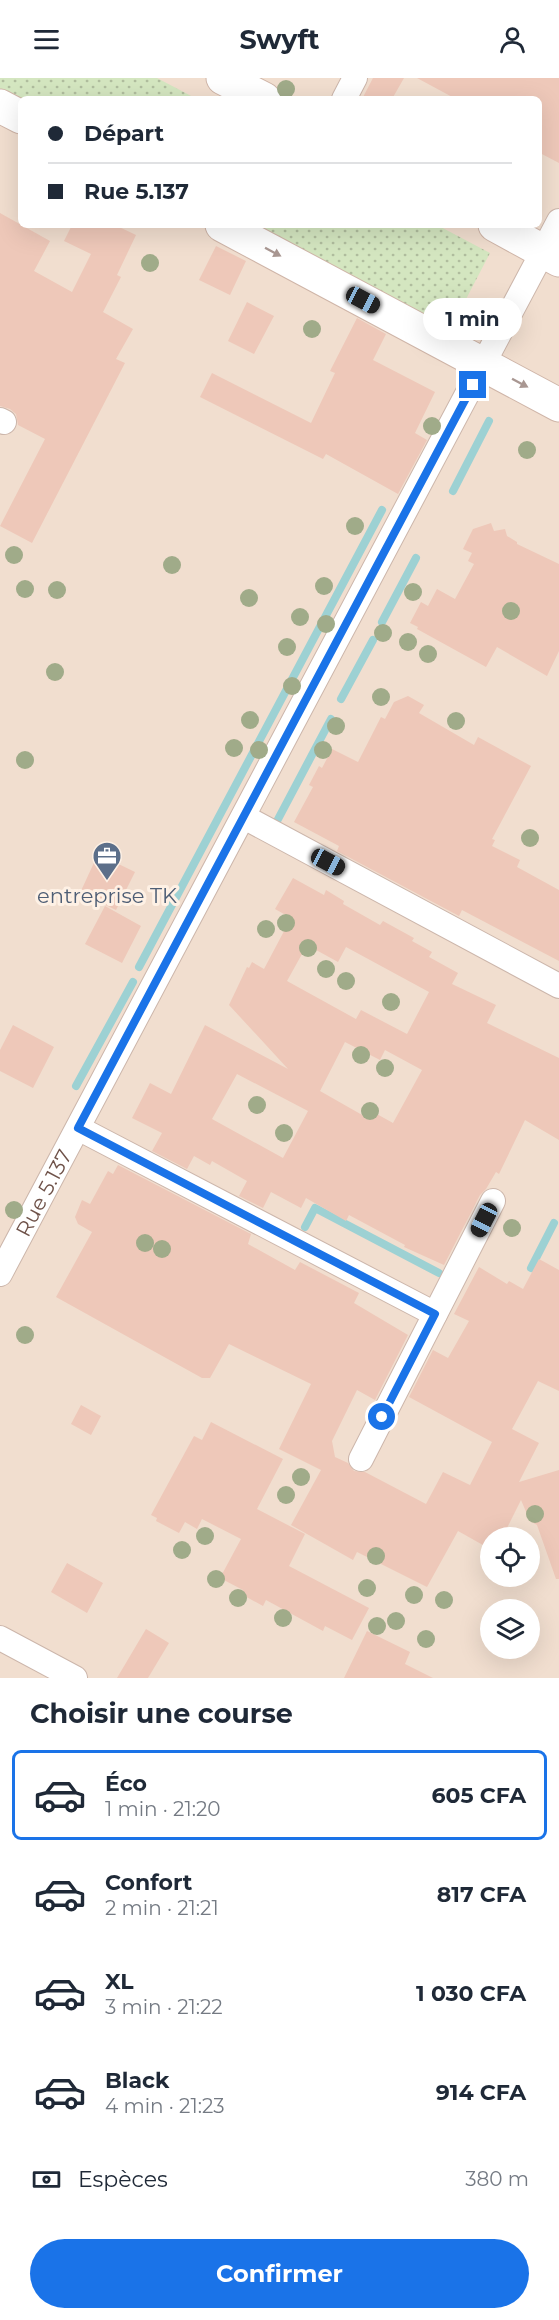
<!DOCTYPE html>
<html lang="fr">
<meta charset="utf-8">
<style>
body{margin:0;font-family:Montserrat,sans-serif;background:#f2f2f3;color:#1f2937;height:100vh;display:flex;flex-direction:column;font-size:22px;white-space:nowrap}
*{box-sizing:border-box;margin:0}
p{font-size:20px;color:#747a83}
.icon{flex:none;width:33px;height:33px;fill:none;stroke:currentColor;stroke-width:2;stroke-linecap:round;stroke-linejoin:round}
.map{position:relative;height:1600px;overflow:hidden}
.drawer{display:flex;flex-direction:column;background:#fff;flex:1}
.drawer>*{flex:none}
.guide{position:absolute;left:18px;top:18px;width:524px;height:132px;border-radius:9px;box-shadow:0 6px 24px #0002;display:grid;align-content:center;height:132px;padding:0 30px;background:#fff}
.fabs{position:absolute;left:480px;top:1449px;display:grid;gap:12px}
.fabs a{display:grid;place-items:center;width:60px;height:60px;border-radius:50%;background:#fff;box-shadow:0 6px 24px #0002;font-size:30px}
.end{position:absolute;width:27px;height:27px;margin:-14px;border:8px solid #1a73e8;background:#fff;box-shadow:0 0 0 3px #fff}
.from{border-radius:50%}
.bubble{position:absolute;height:42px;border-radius:21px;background:#fff;box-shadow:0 6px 24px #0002;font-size:20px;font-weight:700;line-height:42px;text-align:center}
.car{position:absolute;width:18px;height:36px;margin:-18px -9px;border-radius:8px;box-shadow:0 0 4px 2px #0007;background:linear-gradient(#222 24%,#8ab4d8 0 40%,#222 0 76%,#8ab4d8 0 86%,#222 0)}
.guide b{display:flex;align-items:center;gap:21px;height:57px;font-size:22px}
.guide b+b{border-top:2px solid #e0e1e3}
.guide i{width:15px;height:15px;background:#1f2937}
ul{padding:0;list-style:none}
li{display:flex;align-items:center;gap:18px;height:90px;margin:0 12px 9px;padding:0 18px;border:3px solid transparent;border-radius:9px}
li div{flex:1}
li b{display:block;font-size:22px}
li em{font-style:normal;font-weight:700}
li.selected{border-color:#1a73e8}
li>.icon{width:54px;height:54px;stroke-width:1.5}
h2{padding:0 30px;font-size:27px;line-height:72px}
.pay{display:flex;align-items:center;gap:15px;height:66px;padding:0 30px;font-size:22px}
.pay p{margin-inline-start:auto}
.primary-button{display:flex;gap:12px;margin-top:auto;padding:12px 30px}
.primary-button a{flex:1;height:69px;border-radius:36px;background:#1a73e8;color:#fff;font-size:24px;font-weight:700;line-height:69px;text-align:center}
header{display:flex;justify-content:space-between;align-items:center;height:78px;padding:0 30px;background:#fff;font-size:27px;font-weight:700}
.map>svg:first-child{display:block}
.residential{fill:#f1decf;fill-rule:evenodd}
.grass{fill:url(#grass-dots)}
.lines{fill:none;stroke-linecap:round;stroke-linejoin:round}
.stream{stroke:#9dd1d3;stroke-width:8}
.building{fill:#eec8b9;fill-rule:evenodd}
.street-casing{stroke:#ccb6ab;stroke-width:26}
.secondary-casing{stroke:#cfb5a8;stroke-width:35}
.street{stroke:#fff;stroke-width:24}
.secondary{stroke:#fff;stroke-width:33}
.tree{fill:#a0ab89}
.oneway{fill:#a99792}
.route{stroke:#1a73e8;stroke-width:8}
.labels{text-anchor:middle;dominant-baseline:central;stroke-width:6;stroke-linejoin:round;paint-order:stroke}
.service-label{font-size:21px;fill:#4e5e75;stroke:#fef1e5}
.street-label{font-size:21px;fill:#6f5249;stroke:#fef1e5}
</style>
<header><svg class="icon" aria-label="menu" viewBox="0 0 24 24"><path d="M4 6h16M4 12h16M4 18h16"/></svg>Swyft<svg class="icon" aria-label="person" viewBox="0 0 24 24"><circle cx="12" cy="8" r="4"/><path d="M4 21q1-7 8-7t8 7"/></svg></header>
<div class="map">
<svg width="559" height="1600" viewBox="0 0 559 1600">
<defs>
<pattern id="grass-dots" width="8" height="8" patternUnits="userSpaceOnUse" patternTransform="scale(1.5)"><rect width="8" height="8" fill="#d4e6c0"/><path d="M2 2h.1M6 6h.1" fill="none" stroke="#b0bd9e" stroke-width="1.8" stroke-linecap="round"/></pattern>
</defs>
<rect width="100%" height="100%" fill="#faede0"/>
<path class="residential" d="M0 0H559V1600H0ZM21 21H538V147H21ZM490 1460H530V1498H490ZM490 1532H530V1570H490Z"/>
<path class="grass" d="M0 0H157L197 21H21L0 14Z
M254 147H437L490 175 451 250Z"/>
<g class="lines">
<path class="stream" d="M453 413 489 343
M382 544 416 480
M341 621 373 562
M276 745 331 641
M139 889 382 432
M76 1008 133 904
M305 1149 315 1130 439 1195
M531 1190 554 1145"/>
</g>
<path class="building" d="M373 0H404L392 21H362Z
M417 0H559V85L538 74V21H456Z
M0 135 50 163 34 193 72 214 91 176 64 163 72 147H115L136 157 117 197 121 199 103 234 133 251 116 281 125 285 32 465 0 448 45 361 18 347 16 336 10 331 0 328Z
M216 168 246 183 230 217 199 202Z
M247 224 274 238 254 276 228 263Z
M357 240 386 256 373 282 435 314 415 355 427 362 398 416 326 376 323 381 200 319 212 295 311 345 335 295 330 293Z
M491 445 494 453 505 451 507 458 517 464V466L559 486V573L547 598 497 569 486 589 417 551 418 549 410 545 421 524 428 528 437 511 455 521 474 486 468 483 472 475 463 471 473 451Z
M408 618 424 627 419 635 474 667 478 659 531 688 492 761 495 762 492 768 520 782 517 789 559 812V883L462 832 459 838 337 773 339 768 294 744 313 709 309 707 319 688 322 690 332 671 358 684 381 639 385 641 394 624Z
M98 776 135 794 116 832 80 815Z
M293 800 324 817 326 812 344 823 343 826 380 847 383 843 414 860 412 863 432 874 429 879 458 895 452 906 496 927 487 945 559 980V1062L525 1042 499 1096 496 1094 486 1111 480 1117 444 1187 404 1169 405 1167 349 1137 346 1143 306 1120 301 1130 271 1114 263 1130 239 1118 247 1103 212 1083 210 1087 194 1078 187 1091 152 1073 162 1055 132 1040 150 1005 171 1016 205 947 288 991 229 927 247 889 249 890 252 884 264 891 291 840 275 831ZM307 867 338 884 346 869 429 914 407 956 361 932 356 941 287 903ZM345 964 380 982 385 972 422 992 393 1045 375 1035 371 1042 320 1013ZM237 996 308 1033 283 1080 212 1041Z
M105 828 141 848 122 885 85 866Z
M13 947 54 969 33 1010 0 993V972Z
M118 1087 251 1156 248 1166 295 1192 300 1184 359 1215 354 1225 408 1257 375 1322 357 1312 332 1363 335 1379 348 1385 354 1393 365 1394 426 1426 443 1394 470 1407 492 1364 409 1319 433 1272 448 1280 469 1243 454 1236 479 1189 507 1206 509 1203 523 1211 539 1181 559 1192V1313L538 1303 512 1351 539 1365 519 1404 559 1392V1501H556L537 1447 530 1443 521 1422 502 1460H490V1471L458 1453 427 1509 357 1474 353 1482 291 1447 321 1392 279 1371 311 1306 229 1266 210 1300H202L56 1219 92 1154 78 1146 75 1139 82 1122 90 1126 108 1093 113 1096Z
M81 1327 101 1338 91 1357 71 1346Z
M211 1344 283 1381 257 1431 305 1456 289 1488 369 1530 352 1562 325 1548 323 1553 266 1522 263 1528 241 1516 243 1512 220 1500 241 1461 202 1441 197 1451 185 1444 179 1455 156 1443 157 1440 151 1437 194 1358 202 1362Z
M67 1485 103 1505 87 1535 51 1514Z
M146 1551 169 1565 148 1600H117Z
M367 1553 410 1574 405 1586 433 1600H344Z"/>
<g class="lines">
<g class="street-casing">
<g id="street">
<path d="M344 21 355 0"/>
<path d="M0 342 4 344"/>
<path d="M244 739 559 908"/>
<path d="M78 1050 435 1236"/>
<path id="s1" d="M0 1196 559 143"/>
<path d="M361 1381 493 1123"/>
<path d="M0 1560 75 1600"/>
</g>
</g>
<g class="secondary-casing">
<path id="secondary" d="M223 0 264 21
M0 28 21 39
M222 147 559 327
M495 147 559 182"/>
</g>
<use href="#street" class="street"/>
<use href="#secondary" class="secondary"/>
</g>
<g class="tree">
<circle cx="286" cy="11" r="9"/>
<circle cx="150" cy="185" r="9"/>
<circle cx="312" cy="251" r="9"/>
<circle cx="432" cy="348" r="9"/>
<circle cx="527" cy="372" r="9"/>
<circle cx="355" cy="448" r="9"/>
<circle cx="14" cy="477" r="9"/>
<circle cx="172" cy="487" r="9"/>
<circle cx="324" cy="508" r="9"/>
<circle cx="25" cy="511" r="9"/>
<circle cx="57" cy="512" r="9"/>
<circle cx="413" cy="514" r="9"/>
<circle cx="249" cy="520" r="9"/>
<circle cx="511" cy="533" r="9"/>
<circle cx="300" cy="539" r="9"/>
<circle cx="326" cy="546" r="9"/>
<circle cx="383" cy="555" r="9"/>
<circle cx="408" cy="564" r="9"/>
<circle cx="287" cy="569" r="9"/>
<circle cx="428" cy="576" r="9"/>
<circle cx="55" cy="594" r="9"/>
<circle cx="292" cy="608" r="9"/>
<circle cx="381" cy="619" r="9"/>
<circle cx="250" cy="642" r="9"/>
<circle cx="456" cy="643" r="9"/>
<circle cx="336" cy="648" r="9"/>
<circle cx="234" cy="670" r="9"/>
<circle cx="259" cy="672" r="9"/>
<circle cx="323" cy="672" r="9"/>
<circle cx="25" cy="682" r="9"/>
<circle cx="530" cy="760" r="9"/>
<circle cx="286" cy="845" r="9"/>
<circle cx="266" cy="851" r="9"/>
<circle cx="308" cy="870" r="9"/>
<circle cx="326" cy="891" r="9"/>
<circle cx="346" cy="903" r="9"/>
<circle cx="391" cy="924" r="9"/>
<circle cx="361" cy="977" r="9"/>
<circle cx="385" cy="990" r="9"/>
<circle cx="257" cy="1027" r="9"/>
<circle cx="370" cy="1033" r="9"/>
<circle cx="284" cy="1055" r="9"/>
<circle cx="14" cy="1132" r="9"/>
<circle cx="512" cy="1150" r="9"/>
<circle cx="145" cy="1165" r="9"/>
<circle cx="162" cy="1171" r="9"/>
<circle cx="25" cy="1257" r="9"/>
<circle cx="301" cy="1399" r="9"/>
<circle cx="286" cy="1417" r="9"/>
<circle cx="535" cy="1436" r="9"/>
<circle cx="205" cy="1458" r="9"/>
<circle cx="182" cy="1472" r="9"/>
<circle cx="376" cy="1478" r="9"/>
<circle cx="216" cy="1501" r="9"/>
<circle cx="367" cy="1510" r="9"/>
<circle cx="414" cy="1517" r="9"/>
<circle cx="238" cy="1520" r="9"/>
<circle cx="444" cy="1522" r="9"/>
<circle cx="283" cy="1540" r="9"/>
<circle cx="396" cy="1543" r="9"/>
<circle cx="377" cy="1548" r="9"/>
<circle cx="426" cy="1561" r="9"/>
</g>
<defs><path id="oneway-solid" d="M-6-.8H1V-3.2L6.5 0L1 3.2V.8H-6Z" transform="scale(1.5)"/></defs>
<g class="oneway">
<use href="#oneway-solid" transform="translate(273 174) rotate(28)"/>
<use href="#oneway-solid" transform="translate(520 305) rotate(28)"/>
</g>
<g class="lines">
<path class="route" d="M382 1339 435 1236 78 1050 473 307"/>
</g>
<defs>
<g id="office-pin" transform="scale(1.5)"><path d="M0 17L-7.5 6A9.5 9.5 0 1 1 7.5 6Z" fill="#5c6f8a" stroke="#fef1e5"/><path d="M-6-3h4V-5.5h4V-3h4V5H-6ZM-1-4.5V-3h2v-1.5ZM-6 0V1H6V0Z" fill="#fff"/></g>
</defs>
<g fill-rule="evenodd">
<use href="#office-pin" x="107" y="778"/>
</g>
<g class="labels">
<g class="service-label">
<text x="107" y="817">entreprise TK</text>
</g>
<g class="street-label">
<text stroke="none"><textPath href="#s1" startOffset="92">Rue 5.137</textPath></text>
</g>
</g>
</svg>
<div class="fabs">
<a><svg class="icon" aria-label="locate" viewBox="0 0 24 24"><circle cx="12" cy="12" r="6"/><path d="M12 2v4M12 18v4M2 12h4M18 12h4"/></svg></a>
<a><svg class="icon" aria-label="layers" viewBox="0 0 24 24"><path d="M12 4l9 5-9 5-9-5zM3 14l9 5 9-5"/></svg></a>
</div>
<i class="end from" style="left:382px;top:1339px"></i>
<i class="end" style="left:473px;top:307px"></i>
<div class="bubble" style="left:423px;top:220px;width:99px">1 min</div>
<i class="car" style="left:363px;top:222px;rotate:118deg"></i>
<i class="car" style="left:328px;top:784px;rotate:118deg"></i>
<i class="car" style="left:484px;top:1142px;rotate:207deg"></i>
<div class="guide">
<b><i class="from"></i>Départ</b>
<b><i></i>Rue 5.137</b>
</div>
</div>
<section class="drawer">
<h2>Choisir une course</h2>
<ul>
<li class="selected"><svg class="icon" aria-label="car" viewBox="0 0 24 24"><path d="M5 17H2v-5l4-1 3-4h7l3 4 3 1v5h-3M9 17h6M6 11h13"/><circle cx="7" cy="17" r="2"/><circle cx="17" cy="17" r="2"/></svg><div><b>Éco</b><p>1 min · 21:20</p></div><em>605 CFA</em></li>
<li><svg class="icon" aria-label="car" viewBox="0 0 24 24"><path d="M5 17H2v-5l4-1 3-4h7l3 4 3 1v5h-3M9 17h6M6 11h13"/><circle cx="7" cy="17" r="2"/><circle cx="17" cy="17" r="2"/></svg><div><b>Confort</b><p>2 min · 21:21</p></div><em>817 CFA</em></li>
<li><svg class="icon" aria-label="car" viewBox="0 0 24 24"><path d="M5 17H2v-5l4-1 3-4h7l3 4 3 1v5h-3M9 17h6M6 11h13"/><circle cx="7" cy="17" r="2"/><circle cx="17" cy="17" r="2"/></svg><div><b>XL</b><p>3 min · 21:22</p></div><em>1 030 CFA</em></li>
<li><svg class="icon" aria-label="car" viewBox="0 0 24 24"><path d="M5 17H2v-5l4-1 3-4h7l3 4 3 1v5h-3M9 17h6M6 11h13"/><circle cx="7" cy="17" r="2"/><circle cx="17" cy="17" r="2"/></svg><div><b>Black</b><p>4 min · 21:23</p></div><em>914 CFA</em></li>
</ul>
<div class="pay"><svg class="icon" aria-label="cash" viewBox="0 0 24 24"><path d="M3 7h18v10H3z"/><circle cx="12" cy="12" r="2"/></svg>Espèces<p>380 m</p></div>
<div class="primary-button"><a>Confirmer</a></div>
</section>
